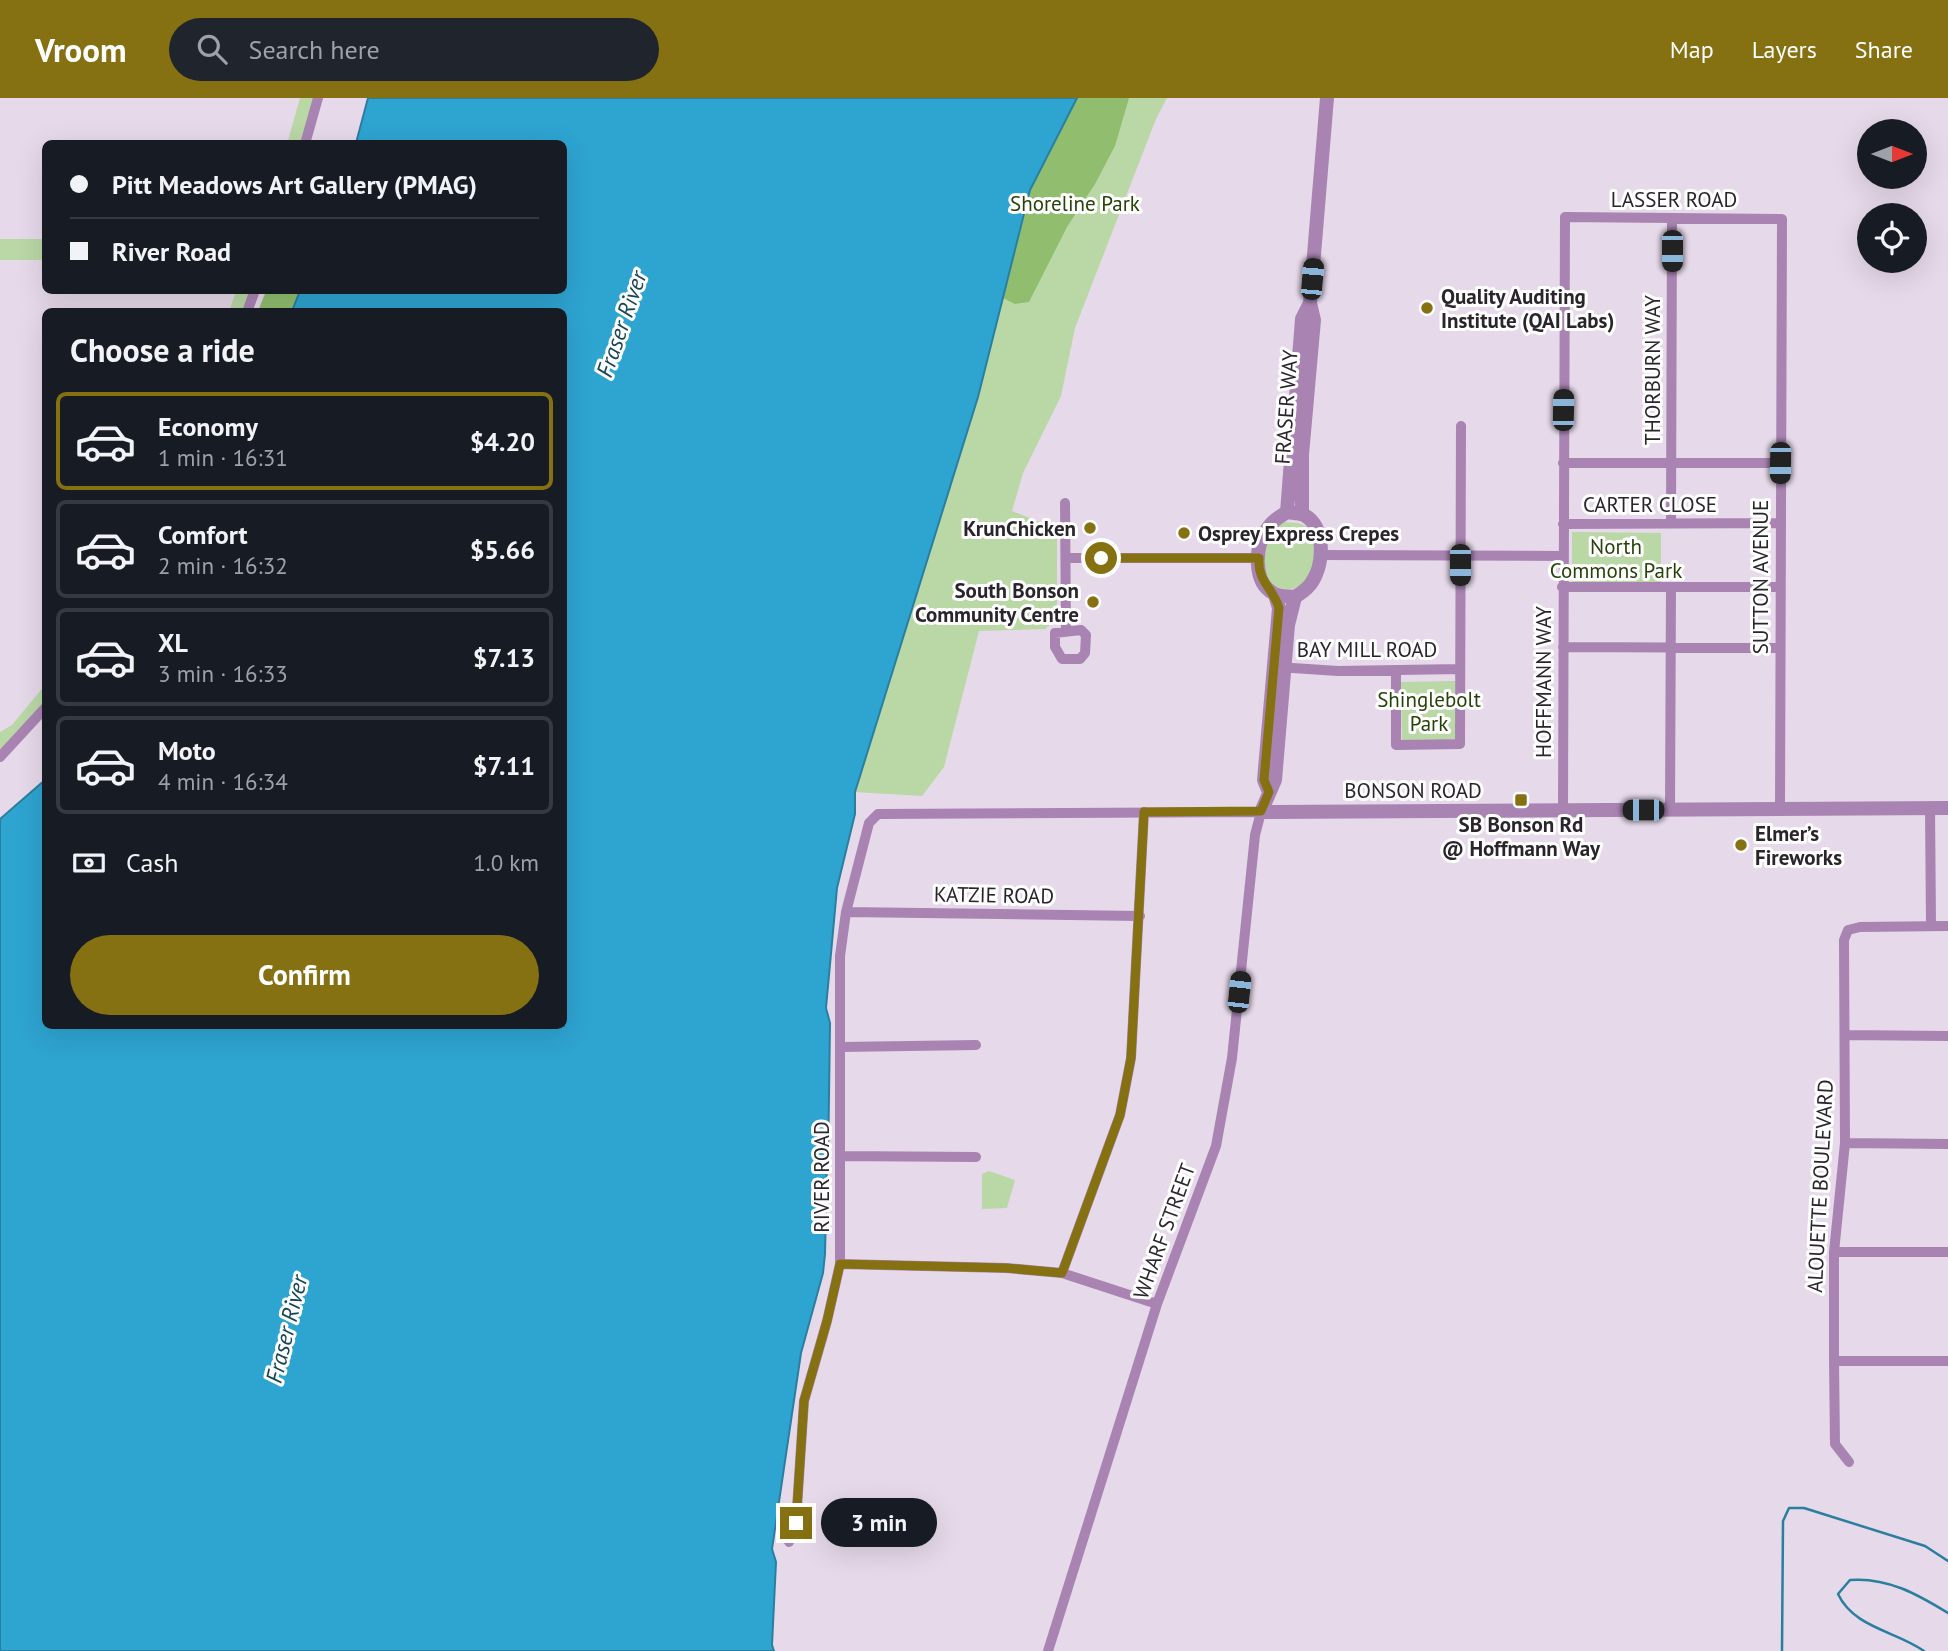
<!DOCTYPE html>
<meta charset="utf-8">
<style>
body{margin:0;font-family:"PT Sans",sans-serif;background:#20242c;color:#f1f3f6;height:100vh;display:flex;flex-direction:column;font-size:26px;white-space:nowrap}
*{box-sizing:border-box;margin:0}
p{font-size:23px;color:#9ea1a6}
.icon{flex:none;width:38px;height:38px;fill:none;stroke:currentColor;stroke-width:2;stroke-linecap:round;stroke-linejoin:round}
.map{position:relative;flex:1;overflow:hidden}
.side{position:absolute;left:42px;top:210px;width:525px;height:721px;display:flex;flex-direction:column;background:#171b24;border-radius:10px;box-shadow:0 7px 28px #0002}
.side>*{flex:none}
.guide{position:absolute;left:42px;top:42px;width:525px;height:154px;border-radius:10px;box-shadow:0 7px 28px #0002;display:grid;align-content:center;height:154px;padding:0 28px;background:#171b24}
.needle{width:46px;rotate:90deg}
.buttons{position:absolute;left:1857px;top:21px;display:grid;gap:14px}
.buttons a{display:grid;place-items:center;width:70px;height:70px;border-radius:50%;background:#171b24;box-shadow:0 7px 28px #0002;font-size:35px}
.end{position:absolute;width:32px;height:32px;margin:-16px;border:9px solid #867112;background:#fff;box-shadow:0 0 0 4px #fff}
.from{border-radius:50%}
.bubble{position:absolute;height:49px;border-radius:24px;background:#171b24;box-shadow:0 7px 28px #0002;font-size:23px;font-weight:600;line-height:49px;text-align:center}
.car{position:absolute;width:21px;height:42px;margin:-21px -10px;border-radius:9px;box-shadow:0 0 5px 2px #0007;background:linear-gradient(#222 24%,#8ab4d8 0 40%,#222 0 76%,#8ab4d8 0 86%,#222 0)}
.guide b{display:flex;align-items:center;gap:24px;height:66px;font-size:26px}
.guide b+b{border-top:2px solid #363941}
.guide i{width:18px;height:18px;background:#f1f3f6}
ul{padding:0;list-style:none}
li{display:flex;align-items:center;gap:21px;height:98px;margin:0 14px 10px;padding:0 14px;border:4px solid #363941;border-radius:10px}
li div{flex:1}
li b{display:block;font-size:26px}
li em{font-style:normal;font-weight:600}
li.selected{border-color:#867112}
li>.icon{width:63px;height:63px;stroke-width:1.5}
h2{padding:0 28px;font-size:32px;line-height:84px}
.pay{display:flex;align-items:center;gap:18px;height:77px;padding:0 28px;font-size:26px}
.pay p{margin-inline-start:auto}
.primary-button{display:flex;gap:14px;margin-top:auto;padding:14px 28px}
.primary-button a{flex:1;height:80px;border-radius:42px;background:#867112;color:#fff;font-size:28px;font-weight:600;line-height:80px;text-align:center}
header{display:flex;align-items:center;gap:42px;box-sizing:border-box;height:98px;padding:0 35px;background:#867112;color:#fff}
header strong{font-size:33px}
nav{display:flex;gap:38px;margin-inline-start:auto;font-size:24px}
.search{width:490px;height:63px;background:#20242c;display:flex;align-items:center;gap:18px;box-sizing:border-box;padding:0 24px;border-radius:38px;color:#9ea1a6;font-size:26px}
.map>svg:first-child{display:block}
.green{fill:#bad7a6}
.forest{fill:#90be6e}
.water{fill:#2ea4d1;stroke:#2c7e9f;stroke-width:2}
.lines{fill:none;stroke-linecap:round;stroke-linejoin:round}
.stream{stroke:#2c7e9f;stroke-width:2.5}
.minor{stroke:#a984b3;stroke-width:10}
.tertiary{stroke:#a984b3;stroke-width:14}
.route{stroke:#867112;stroke-width:9}
.poi-dot{fill:#867112;stroke:#fff;stroke-width:2.5}
.labels{text-anchor:middle;dominant-baseline:central;stroke-width:6;stroke-linejoin:round;paint-order:stroke}
.street-label{font-size:21px;fill:#29252b;stroke:#fff}
.park-label{font-size:21px;fill:#264208;stroke:#fff}
.poi-label{font-size:21px;font-weight:bold;fill:#29252b;stroke:#fff;text-anchor:start}
.water-label{font-size:23px;font-style:italic;fill:#154457;stroke:#fff}
</style>
<header>
<strong>Vroom</strong>
<div class="search"><svg class="icon" aria-label="search" viewBox="0 0 24 24"><circle cx="10" cy="10" r="6"/><path d="M15 15l6 6"/></svg>Search here</div>
<nav><a>Map</a><a>Layers</a><a>Share</a></nav>
</header>
<div class="map">
<svg width="1948" height="1553" viewBox="0 0 1948 1553">
<rect width="100%" height="100%" fill="#e6d9ea"/>
<path class="green" d="M300 0H314L301 45 287 46Z
M1077 0H1167L1156 21 1075 230 1061 298 1023 375 1012 413 1057 431V521L1045 531 979 533 944 669 922 698 855 694 978 299 1030 92Z
M0 141H45V162H0Z
M236 193H250L242 213 229 214Z
M1285 424C1292 425 1301 424 1307 429 1325 443 1313 510 1271 486 1269 481 1265 475 1264 470 1262 453 1269 431 1285 424Z
M1572 434 1661 435V487L1572 486Z
M1455 583 1456 641 1402 642 1401 584Z
M45 587V603L0 652V634L12 627Z
M989 1073 1015 1082 1007 1110 982 1111V1076Z"/>
<path class="forest" d="M1077 0H1129L1115 48 1095 86 1067 129 1029 204 1015 206 1003 200 1030 92Z
M266 193V192L300 193 292 213H258Z"/>
<path class="water" d="M368 0H1077L1030 92 978 299 855 694V716L837 790 826 910 830 925 828 1069 823 1099 826 1112 825 1156 823 1175 801 1255 772 1451 776 1464 772 1547 774 1553H0V721L45 682 46 928H564V214L292 213 300 193 564 192V46L356 45Z"/>
<g class="lines">
<path class="stream" d="M1782 1553 1783 1423 1789 1410H1804L1925 1448 1948 1463
M1924 1553C1896 1533 1854 1530 1838 1496L1850 1482C1887 1479 1917 1496 1948 1515"/>
<path class="minor" d="M305 46 318 0
M247 214 255 192
M1563 365H1780
M1065 405 1066 533
M1671 425 1672 120
M1563 426 1780 425
M1320 457 1563 458
M1066 460H1259
M1562 489H1780
M1081 532 1086 537 1085 555 1080 561H1062L1055 549V535Z
M1563 549 1780 550
M1277 569 1338 573 1460 571
M1396 572V647L1460 646 1461 328
M0 659 46 609
M1930 710 1931 827
M1563 712 1565 119 1782 121 1780 711
M1670 712 1671 489
M846 814 1140 818
M1845 937 1948 938
M841 949 976 947
M1845 1045 1948 1046
M841 1058 976 1059
M1834 1154H1948
M840 1166 1006 1170 1062 1175 1157 1206
M1062 1175 1120 1017 1131 960 1144 714
M1834 1263H1948
M1849 1364 1835 1346 1834 1263V1154L1845 1045 1844 842 1848 832 1860 829 1948 828
M789 1444 796 1425 804 1303 827 1223 840 1166V858L846 814 869 725 878 716 1261 714 1255 737 1232 960 1216 1048 1157 1206 1048 1553"/>
<path class="tertiary" d="M1287 414C1293 415 1299 415 1304 417 1326 429 1324 466 1312 484 1308 491 1301 495 1295 499 1288 498 1279 499 1273 495 1253 484 1255 449 1266 433 1271 424 1279 419 1287 414Z
M1287 414 1302 221 1310 205
M1302 416V357L1314 222 1310 205 1327 0
M1295 499 1288 527 1275 682 1261 714 1948 710
M1269 694 1264 682 1279 510 1275 497"/>
</g>
<g class="lines">
<path class="route" d="M796 1425 804 1303 827 1223 840 1166 1006 1170 1062 1175 1120 1017 1131 960 1144 714 1261 713 1269 694 1264 682 1279 510C1273 490 1257 483 1259 460H1101"/>
</g>
<g class="poi-dot">
<circle cx="1427" cy="210" r="7"/>
<circle cx="1090" cy="430" r="7"/>
<circle cx="1184" cy="435" r="7"/>
<circle cx="1093" cy="504" r="7"/>
<rect x="1514" y="695" width="14" height="14" rx="3.5"/>
<circle cx="1741" cy="747" r="7"/>
</g>
<g class="labels">
<g class="street-label">
<text x="1674" y="101">LASSER ROAD</text>
<text transform="translate(1652 272) rotate(-90)">THORBURN WAY</text>
<text transform="translate(1286 309) rotate(-86)">FRASER WAY</text>
<text x="1650" y="406">CARTER CLOSE</text>
<text transform="translate(1760 479) rotate(-90)">SUTTON AVENUE</text>
<text x="1367" y="551">BAY MILL ROAD</text>
<text transform="translate(1543 584) rotate(-90)">HOFFMANN WAY</text>
<text x="1413" y="692">BONSON ROAD</text>
<text transform="translate(994 797) rotate(1)">KATZIE ROAD</text>
<text transform="translate(821 1079) rotate(-90)">RIVER ROAD</text>
<text transform="translate(1820 1088) rotate(-87)">ALOUETTE BOULEVARD</text>
<text transform="translate(1164 1133) rotate(-70)">WHARF STREET</text>
</g>
<g class="park-label">
<text x="1075" y="105">Shoreline Park</text>
<text x="1616" y="448">North<tspan x="1616" dy="24">Commons Park</tspan></text>
<text x="1429" y="601">Shinglebolt<tspan x="1429" dy="24">Park</tspan></text>
</g>
<g class="poi-label">
<text x="1441" y="198">Quality Auditing<tspan x="1441" dy="24">Institute (QAI Labs)</tspan></text>
<text x="1076" y="430" text-anchor="end">KrunChicken</text>
<text x="1198" y="435">Osprey Express Crepes</text>
<text x="1079" y="492" text-anchor="end">South Bonson<tspan x="1079" dy="24">Community Centre</tspan></text>
<text x="1521" y="726" text-anchor="middle">SB Bonson Rd<tspan x="1521" dy="24">@ Hoffmann Way</tspan></text>
<text x="1755" y="735">Elmer’s<tspan x="1755" dy="24">Fireworks</tspan></text>
</g>
<g class="water-label">
<text transform="translate(621 226) rotate(-71)">Fraser River</text>
<text transform="translate(286 1231) rotate(-76)">Fraser River</text>
</g>
</g>
</svg>
<div class="buttons">
<a><svg class="needle" viewBox="-14 -14 28 28"><path d="M0-13l5 13h-10z" fill="#e53935"/><path d="M0 13l5-13h-10z" fill="#9ea1a6"/></svg></a>
<a><svg class="icon" aria-label="locate" viewBox="0 0 24 24"><circle cx="12" cy="12" r="6"/><path d="M12 2v4M12 18v4M2 12h4M18 12h4"/></svg></a>
</div>
<i class="end from" style="left:1101px;top:460px"></i>
<i class="end" style="left:796px;top:1425px"></i>
<div class="bubble" style="left:821px;top:1400px;width:116px">3 min</div>
<i class="car" style="left:1672px;top:153px;rotate:180deg"></i>
<i class="car" style="left:1312px;top:181px;rotate:5deg"></i>
<i class="car" style="left:1563px;top:312px;rotate:1deg"></i>
<i class="car" style="left:1780px;top:365px;rotate:181deg"></i>
<i class="car" style="left:1460px;top:467px;rotate:180deg"></i>
<i class="car" style="left:1643px;top:712px;rotate:270deg"></i>
<i class="car" style="left:1239px;top:894px;rotate:6deg"></i>
<div class="guide">
<b><i class="from"></i>Pitt Meadows Art Gallery (PMAG)</b>
<b><i></i>River Road</b>
</div>
<section class="side">
<h2>Choose a ride</h2>
<ul>
<li class="selected"><svg class="icon" aria-label="car" viewBox="0 0 24 24"><path d="M5 17H2v-5l4-1 3-4h7l3 4 3 1v5h-3M9 17h6M6 11h13"/><circle cx="7" cy="17" r="2"/><circle cx="17" cy="17" r="2"/></svg><div><b>Economy</b><p>1 min · 16:31</p></div><em>$4.20</em></li>
<li><svg class="icon" aria-label="car" viewBox="0 0 24 24"><path d="M5 17H2v-5l4-1 3-4h7l3 4 3 1v5h-3M9 17h6M6 11h13"/><circle cx="7" cy="17" r="2"/><circle cx="17" cy="17" r="2"/></svg><div><b>Comfort</b><p>2 min · 16:32</p></div><em>$5.66</em></li>
<li><svg class="icon" aria-label="car" viewBox="0 0 24 24"><path d="M5 17H2v-5l4-1 3-4h7l3 4 3 1v5h-3M9 17h6M6 11h13"/><circle cx="7" cy="17" r="2"/><circle cx="17" cy="17" r="2"/></svg><div><b>XL</b><p>3 min · 16:33</p></div><em>$7.13</em></li>
<li><svg class="icon" aria-label="car" viewBox="0 0 24 24"><path d="M5 17H2v-5l4-1 3-4h7l3 4 3 1v5h-3M9 17h6M6 11h13"/><circle cx="7" cy="17" r="2"/><circle cx="17" cy="17" r="2"/></svg><div><b>Moto</b><p>4 min · 16:34</p></div><em>$7.11</em></li>
</ul>
<div class="pay"><svg class="icon" aria-label="cash" viewBox="0 0 24 24"><path d="M3 7h18v10H3z"/><circle cx="12" cy="12" r="2"/></svg>Cash<p>1.0 km</p></div>
<div class="primary-button"><a>Confirm</a></div>
</section>
</div>
